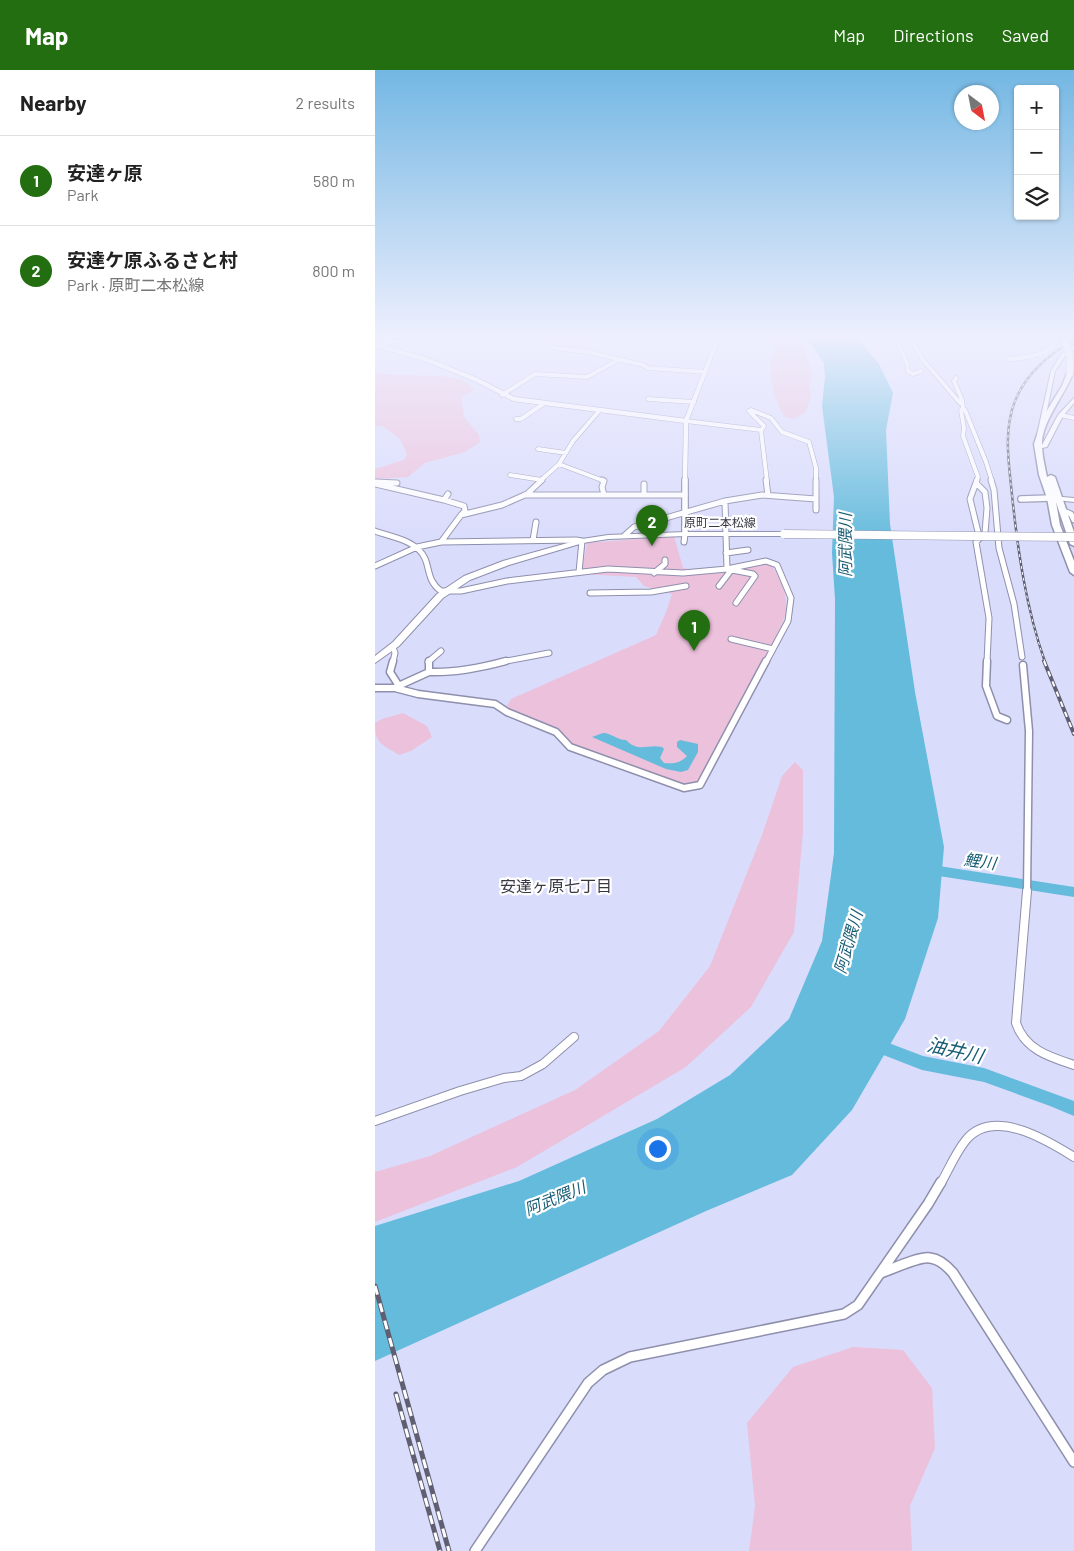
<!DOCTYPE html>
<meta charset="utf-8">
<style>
:root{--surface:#fff;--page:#f6f6f6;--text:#222;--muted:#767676;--line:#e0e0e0;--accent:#236e10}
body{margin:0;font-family:Barlow,"Noto Sans JP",sans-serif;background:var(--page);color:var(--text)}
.controls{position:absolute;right:15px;top:15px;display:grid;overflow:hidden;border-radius:5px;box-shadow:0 1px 4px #0004}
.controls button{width:45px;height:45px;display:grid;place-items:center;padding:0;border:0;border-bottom:1px solid var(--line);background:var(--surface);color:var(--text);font:25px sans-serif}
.compass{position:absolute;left:579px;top:15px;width:45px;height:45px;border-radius:50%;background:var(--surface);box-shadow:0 1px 4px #0004;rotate:148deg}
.you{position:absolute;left:282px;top:1078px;width:18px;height:18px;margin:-12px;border:4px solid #fff;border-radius:50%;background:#1a73e8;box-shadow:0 0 0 8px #1a73e833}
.badge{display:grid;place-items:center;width:32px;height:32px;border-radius:50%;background:var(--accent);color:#fff;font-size:16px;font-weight:700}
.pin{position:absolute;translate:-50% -41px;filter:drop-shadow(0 1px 2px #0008)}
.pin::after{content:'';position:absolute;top:26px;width:18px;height:15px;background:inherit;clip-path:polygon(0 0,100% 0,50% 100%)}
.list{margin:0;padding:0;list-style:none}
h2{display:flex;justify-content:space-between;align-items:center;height:65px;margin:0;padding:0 20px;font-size:21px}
h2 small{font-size:16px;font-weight:400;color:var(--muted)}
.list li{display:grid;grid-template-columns:32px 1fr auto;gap:15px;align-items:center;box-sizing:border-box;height:90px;padding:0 20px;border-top:1px solid var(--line)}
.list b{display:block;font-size:19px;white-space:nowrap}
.list p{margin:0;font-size:16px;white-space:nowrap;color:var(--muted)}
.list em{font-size:16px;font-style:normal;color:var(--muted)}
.icon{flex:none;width:28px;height:28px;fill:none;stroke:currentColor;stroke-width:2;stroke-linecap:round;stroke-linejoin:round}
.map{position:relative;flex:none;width:699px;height:1481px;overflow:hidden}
header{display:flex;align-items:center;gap:30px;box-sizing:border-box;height:70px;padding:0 25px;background:var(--accent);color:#fff}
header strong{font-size:24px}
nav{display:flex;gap:28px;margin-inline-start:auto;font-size:18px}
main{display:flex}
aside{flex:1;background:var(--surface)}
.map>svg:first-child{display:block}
</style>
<header>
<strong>Map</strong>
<nav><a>Map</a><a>Directions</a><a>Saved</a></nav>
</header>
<main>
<aside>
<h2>Nearby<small>2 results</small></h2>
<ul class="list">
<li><span class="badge">1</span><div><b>安達ヶ原</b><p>Park</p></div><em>580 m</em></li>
<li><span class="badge">2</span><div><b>安達ケ原ふるさと村</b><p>Park · 原町二本松線</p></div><em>800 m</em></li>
</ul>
</aside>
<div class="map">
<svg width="699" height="1481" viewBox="0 0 699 1481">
<rect width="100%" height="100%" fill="#dadcfc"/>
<path fill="#ecc1dc" d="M171 268H222L205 271 208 276 206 280 193 281 183 273Z
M403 268H426L437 302 434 315 436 325 431 342 419 349 410 347C400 334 393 307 396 291 397 283 401 275 403 268Z
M0 302C21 308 77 302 91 312 94 313 97 318 99 320L86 328 89 347 104 365 105 372 90 382 50 393 33 407 0 409V399L29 390 32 384 25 369 7 356H0Z
M299 466 308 498 331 502 395 494C401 500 403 507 407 515 416 539 410 547 400 569L324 713 312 716 195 674 185 662 131 638 136 629 281 565 291 542 297 524 269 516 261 507 206 504 212 473Z
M28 643 52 656 57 667 36 681 24 685C7 674 0 675 0 653L7 649Z
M420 692 428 700V762L419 862 376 937 311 997 142 1097 0 1152V1102L55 1086 200 1020 284 961 335 896 387 765 407 706Z
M478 1277 528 1280 557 1318 560 1378 535 1436 537 1481H374L380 1436 372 1353 418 1297Z"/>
<path fill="#64bbdc" d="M432 268H482L504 294 518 323 511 360 515 454 540 622 569 777 563 848 530 949 477 1040 417 1105 331 1141 0 1291V1156L144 1111 282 1049 355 1005 414 949 447 871 459 783 460 529 457 483 459 427 447 336 450 307 449 293Z
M228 663C236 663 242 670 251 670 264 683 271 674 287 677L289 679 285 688 289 693C299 694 305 693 312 686L302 677V672L305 670 323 674V682L313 700 306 702 291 699 217 667Z"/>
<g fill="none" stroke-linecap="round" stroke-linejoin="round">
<path fill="#64bbdc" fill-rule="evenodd" d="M551 794 699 817V827L551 804 546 802 544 799 546 796Z
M498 967 548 986 609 998 699 1031V1046L675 1036 609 1012 547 1000 493 979 490 974 493 969Z"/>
<defs>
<path id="minor-far4" d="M168 268 175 272 179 278 213 282 268 295 273 298 330 302
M521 268 532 293 533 301 538 304 546 301
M534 268 549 291 585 333
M581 308 579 311 587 330 588 338 586 340 589 358 588 366 603 407 601 411
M127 325 160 304 212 307 243 290
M273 329 319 332
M590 340 611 392 617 411
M686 345 699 348
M141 349H146L168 334
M311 351 386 360
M163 379 191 383
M184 394 229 411
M135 405 167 410
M165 411 184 394 198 371 224 341
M392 411 386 361 389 356 374 341 376 340 396 348 407 362 434 372 441 398V411"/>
<path id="minor-far3" d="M227 410 229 411 227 417 229 425
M391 410 393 425
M441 410V440
M602 410 595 429 604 466
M616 410 619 420 624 478 639 534 647 587
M1 412 22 413
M601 413 610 422 612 438 610 463 601 472 614 548 612 592
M0 414 69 430
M269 414V425
M73 424 69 430 89 436 90 441 86 445
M149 425H310
M350 431 387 425 441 429
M689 441 696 444 699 450
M0 461C14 466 33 469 44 480 57 492 49 509 66 521H86L132 511 233 499 308 503 352 499 378 504 380 506 361 533
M250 465 259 457 350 431 352 499 391 491 402 495 416 528 413 551 391 592
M158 470 161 452
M66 472 86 445 127 435 152 424 167 410
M309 472 310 464
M351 483 373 480
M0 496 42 477 66 472 201 470 207 471 204 502
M279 503 290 494V490
M344 516 357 499
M215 523 276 522 311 516
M356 569 398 579
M18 592 20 583 18 577
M53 592 66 581
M126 592 174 583"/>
<path id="minor-far2" d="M18 591 15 602 24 616
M54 591V602C81 603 105 598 131 591
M612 591 611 616 622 646 632 650
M648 595 654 661 652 822
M21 617 54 602
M0 618H20L43 624 120 634 132 642 181 662 195 677 309 718 325 715 391 591"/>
<path id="minor-far1" d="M652 821 641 953C650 980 675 987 699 995
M0 1051 85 1021 129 1008 146 1006 168 994 199 967
M566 1113C574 1099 581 1082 591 1070 618 1037 672 1070 699 1087"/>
<path id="minor" d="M506 1203C517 1199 545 1186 555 1188 565 1189 572 1196 578 1203L699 1392
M100 1481 213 1313 228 1300 255 1287 469 1244 483 1235 553 1134 566 1112"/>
<path id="tertiary-far1" d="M0 275 50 289 102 310 139 329 311 351
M1 275 19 271 64 268
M634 289C652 287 669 287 681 272L680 268
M310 411 311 351 343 268"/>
<path id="tertiary" d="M646 429 676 428
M310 464V410"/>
<path id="secondary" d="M697 276H699V279L691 285 680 301 667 364 662 365 676 301 687 283Z
M699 328V333L688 346 672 377 667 378 666 377 683 345Z"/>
<path id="primary" d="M676 426 699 428V432L674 429 673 428Z
M310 462H409L413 464 409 466H310L233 469 208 473 134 495 95 510 68 528 24 576 0 593V586L18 572 62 524 89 506 128 491 207 469 233 465Z"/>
<path id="trunk" d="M695 301 698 303C690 325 666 352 667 375 667 385 670 397 672 407L676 405 680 407 699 462V476L695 474 681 432 685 455 699 491V505L695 502 677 455 672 428 664 405 659 374 668 347 687 316 692 303Z"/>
</defs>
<use href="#minor-far4" stroke="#8e8fac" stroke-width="5"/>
<use href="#minor-far3" stroke="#8e8fac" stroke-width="7"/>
<use href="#minor-far2" stroke="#8e8fac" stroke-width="9"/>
<use href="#minor-far1" stroke="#8e8fac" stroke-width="10"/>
<use href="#minor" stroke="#8e8fac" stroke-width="12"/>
<use href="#tertiary-far1" stroke="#8e8fac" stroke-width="5.5"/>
<use href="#tertiary" stroke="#8e8fac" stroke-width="8"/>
<use href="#secondary" stroke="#8e8fac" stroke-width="2"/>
<use href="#primary" stroke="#8e8fac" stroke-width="2"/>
<use href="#trunk" stroke="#8e8fac" stroke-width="3"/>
<use href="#minor-far4" stroke="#fff" stroke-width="4"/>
<use href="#minor-far3" stroke="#fff" stroke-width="5"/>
<use href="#minor-far2" stroke="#fff" stroke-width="6"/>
<use href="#minor-far1" stroke="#fff" stroke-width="8"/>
<use href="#minor" stroke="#fff" stroke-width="9"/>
<use href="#tertiary-far1" stroke="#fff" stroke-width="4.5"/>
<use href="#tertiary" stroke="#fff" stroke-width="5.5"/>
<use href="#secondary" fill="#fff" fill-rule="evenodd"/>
<use href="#primary" fill="#fff" fill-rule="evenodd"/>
<use href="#trunk" fill="#fff" fill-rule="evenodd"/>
<defs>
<path id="rail-far2" d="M670 592C651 538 643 482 637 425 634 394 628 361 640 331 651 303 674 285 699 269"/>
<path id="rail-far1" d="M669 591 699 664"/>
<path id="rail" d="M0 1216 74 1481
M21 1324 65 1481"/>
</defs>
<use href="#rail-far2" stroke="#5f5f71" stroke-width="2.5"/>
<use href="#rail-far1" stroke="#5f5f71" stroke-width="4"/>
<use href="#rail" stroke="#5f5f71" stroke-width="5"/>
<use href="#rail-far2" stroke="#fff" stroke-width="1" stroke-dasharray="3" stroke-linecap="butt"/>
<use href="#rail-far1" stroke="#fff" stroke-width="2" stroke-dasharray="5.5" stroke-linecap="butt"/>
<use href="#rail" stroke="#fff" stroke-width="3" stroke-dasharray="9" stroke-linecap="butt"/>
<defs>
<path id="primary-bridge" d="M409 464 699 467"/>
<path id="trunk-bridge" d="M688 268 695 286V303"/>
</defs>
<use href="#primary-bridge" stroke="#8e8fac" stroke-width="9" stroke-linecap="butt"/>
<use href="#trunk-bridge" stroke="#8e8fac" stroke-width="8" stroke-linecap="butt"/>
<use href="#primary-bridge" stroke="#fff" stroke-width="8"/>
<use href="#trunk-bridge" stroke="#fff" stroke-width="7"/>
</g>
<linearGradient id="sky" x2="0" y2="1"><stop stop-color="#73b7e3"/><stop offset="0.56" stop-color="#eeeffe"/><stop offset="1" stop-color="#eeeffe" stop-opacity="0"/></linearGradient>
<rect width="699" height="475" fill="url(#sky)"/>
<g text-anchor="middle" stroke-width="4.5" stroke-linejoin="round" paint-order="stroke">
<g font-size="12" fill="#383845" stroke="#fff">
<text x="345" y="457">原町二本松線</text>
</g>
<g font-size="16" font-style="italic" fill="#185d75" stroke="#fff">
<text transform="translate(470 475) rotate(-90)" y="6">阿武隈川</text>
<text transform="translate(605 791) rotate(8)" y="6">鯉川</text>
<text transform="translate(473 872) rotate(-74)" y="6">阿武隈川</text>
<text transform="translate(180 1128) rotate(-22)" y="6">阿武隈川</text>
</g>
<g font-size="16" fill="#383845" stroke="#fff">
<text x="181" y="822">安達ヶ原七丁目</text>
</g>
<g font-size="19" font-style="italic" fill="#185d75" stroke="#fff">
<text transform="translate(580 980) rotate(13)" y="7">油井川</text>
</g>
</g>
</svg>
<div class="controls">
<button>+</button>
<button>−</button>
<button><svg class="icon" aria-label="layers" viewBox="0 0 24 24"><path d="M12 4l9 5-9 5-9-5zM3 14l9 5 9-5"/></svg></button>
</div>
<svg class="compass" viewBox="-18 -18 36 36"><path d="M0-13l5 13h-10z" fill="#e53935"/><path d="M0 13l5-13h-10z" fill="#767676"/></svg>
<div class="you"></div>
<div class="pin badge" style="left:319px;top:581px">1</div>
<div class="pin badge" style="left:277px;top:476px">2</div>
</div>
</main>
